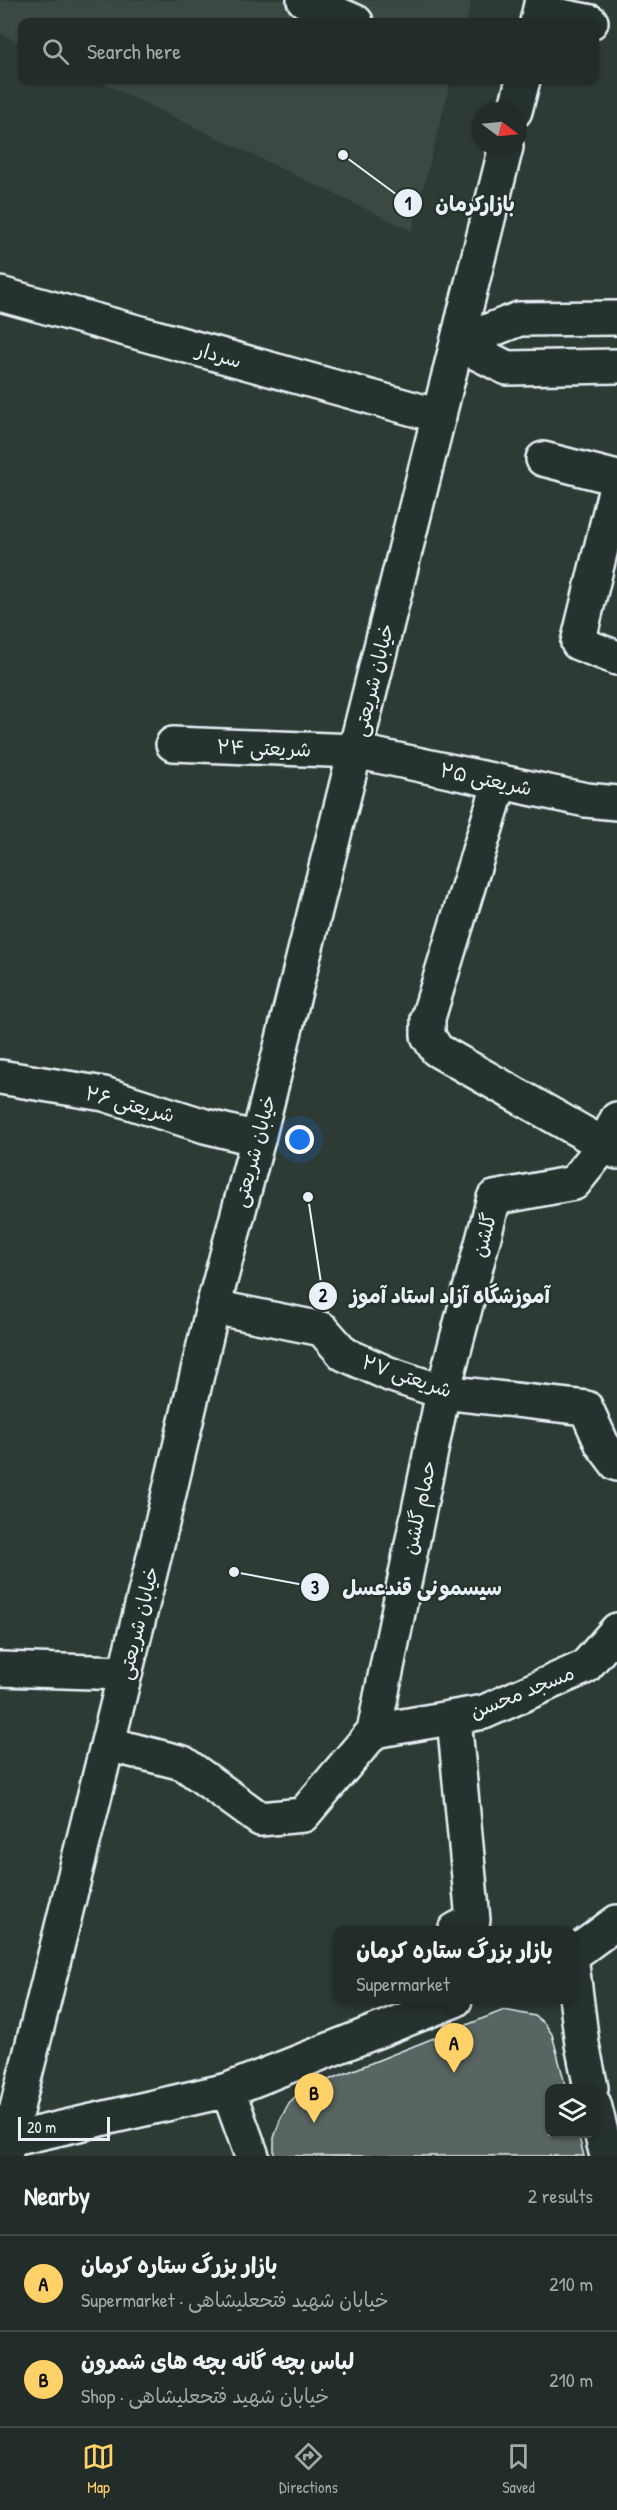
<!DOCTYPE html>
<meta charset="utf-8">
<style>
:root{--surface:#222c28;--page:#2e3834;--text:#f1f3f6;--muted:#a2a7a8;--line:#3f4845;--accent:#ffd166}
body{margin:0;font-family:"Patrick Hand","Playpen Sans Arabic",sans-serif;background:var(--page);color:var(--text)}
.controls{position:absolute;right:18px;bottom:18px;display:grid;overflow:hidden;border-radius:12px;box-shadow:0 2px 4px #0004}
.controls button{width:54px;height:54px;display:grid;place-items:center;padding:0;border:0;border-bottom:2px solid var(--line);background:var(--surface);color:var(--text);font:30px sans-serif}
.compass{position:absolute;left:473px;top:102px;width:54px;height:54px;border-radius:50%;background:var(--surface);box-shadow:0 2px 4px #0004;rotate:106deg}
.scale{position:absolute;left:18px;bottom:15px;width:92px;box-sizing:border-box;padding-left:6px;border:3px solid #e8f1f8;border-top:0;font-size:16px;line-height:21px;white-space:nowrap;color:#e8f1f8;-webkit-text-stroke:4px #26332d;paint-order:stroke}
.you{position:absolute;left:300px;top:1140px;width:21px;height:21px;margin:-15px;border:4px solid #fff;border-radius:50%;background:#1a73e8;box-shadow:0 0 0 9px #1a73e833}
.badge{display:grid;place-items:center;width:39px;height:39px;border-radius:50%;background:var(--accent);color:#111;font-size:20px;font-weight:700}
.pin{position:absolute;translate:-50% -50px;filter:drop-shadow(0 2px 3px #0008)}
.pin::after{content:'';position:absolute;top:32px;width:21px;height:18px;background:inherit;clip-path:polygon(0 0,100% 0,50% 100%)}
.popup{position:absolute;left:333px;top:1926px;width:243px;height:78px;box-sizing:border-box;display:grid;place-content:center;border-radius:12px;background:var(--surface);filter:drop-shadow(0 2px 4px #0005);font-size:20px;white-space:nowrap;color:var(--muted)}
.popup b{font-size:22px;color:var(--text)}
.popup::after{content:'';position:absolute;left:50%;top:100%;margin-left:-12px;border:12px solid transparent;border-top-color:var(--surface)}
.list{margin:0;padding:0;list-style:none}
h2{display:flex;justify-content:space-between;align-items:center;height:78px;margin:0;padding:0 24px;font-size:26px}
h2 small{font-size:20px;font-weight:400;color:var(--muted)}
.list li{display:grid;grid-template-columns:39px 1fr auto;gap:18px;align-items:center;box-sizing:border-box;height:96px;padding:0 24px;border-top:2px solid var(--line)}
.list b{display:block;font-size:22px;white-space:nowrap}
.list p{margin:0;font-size:20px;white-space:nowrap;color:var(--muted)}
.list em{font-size:20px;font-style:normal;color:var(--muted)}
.icon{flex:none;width:33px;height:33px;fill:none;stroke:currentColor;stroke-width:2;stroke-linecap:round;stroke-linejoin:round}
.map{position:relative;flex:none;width:617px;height:2156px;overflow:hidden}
.search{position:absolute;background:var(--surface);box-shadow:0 2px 4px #0004;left:18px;right:18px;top:18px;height:66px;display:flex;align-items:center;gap:15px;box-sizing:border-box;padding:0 21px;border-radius:12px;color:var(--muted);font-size:22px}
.sheet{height:270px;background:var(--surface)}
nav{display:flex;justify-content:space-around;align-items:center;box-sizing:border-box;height:84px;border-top:2px solid var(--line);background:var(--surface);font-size:16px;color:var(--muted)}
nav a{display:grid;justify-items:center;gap:3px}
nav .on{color:var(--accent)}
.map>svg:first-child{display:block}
</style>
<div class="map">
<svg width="617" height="2156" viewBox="0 0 617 2156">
<rect width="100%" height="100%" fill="#2e3b35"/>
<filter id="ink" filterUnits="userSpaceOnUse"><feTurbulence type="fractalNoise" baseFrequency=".0167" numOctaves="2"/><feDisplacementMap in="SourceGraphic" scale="12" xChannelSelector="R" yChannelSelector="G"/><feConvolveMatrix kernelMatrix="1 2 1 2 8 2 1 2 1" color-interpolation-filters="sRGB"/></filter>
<g filter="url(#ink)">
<path fill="#3b4843" d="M0 0H472L466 22H22V44L0 33Z
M96 80H451L412 231Z"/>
<path fill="#596563" stroke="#e8f1f8" stroke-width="1.5" d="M504 2010 535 2016 545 2024 552 2034 566 2088H550V2134H578L584 2156H274V2138L280 2120 289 2103 301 2091Z"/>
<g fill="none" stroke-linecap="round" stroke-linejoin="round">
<defs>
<path id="minor" d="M304 0 356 22
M540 12 591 22
M0 294 439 416
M543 459 617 478
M617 483 578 643 617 658
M173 744 355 751 586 800 617 803
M500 782 428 1018V1036L437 1050 617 1152
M0 1077 104 1094 205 1126 258 1139
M213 1307 322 1329 344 1354 389 1374 443 1392 586 1408 602 1444 617 1464
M0 1669 125 1673
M454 1718 473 1920 455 1930
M374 1731 484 1712 585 1667 617 1630
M108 1744 183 1763 260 1819 303 1815 374 1731 443 1392 494 1198 574 1183 605 1144 617 1119
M571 1956 582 2044 591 2088
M571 1956 617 1922
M228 2090 252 2156
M594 2104 607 2156
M0 2142 228 2090 455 2000"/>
<path id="major" d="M537 22 542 0
M515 111 523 80
M457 343 507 368 617 366
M457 343 519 319 617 318
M5 2156 154 1557 213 1307 258 1139 506 147"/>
</defs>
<use href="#minor" stroke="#e8f1f8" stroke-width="38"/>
<use href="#major" stroke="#e8f1f8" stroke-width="38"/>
<use href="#minor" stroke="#26332d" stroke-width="33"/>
<use href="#major" stroke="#26332d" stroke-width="33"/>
</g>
</g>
<g text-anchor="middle" stroke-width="4.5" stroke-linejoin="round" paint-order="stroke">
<g font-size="20" fill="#e8f1f8" stroke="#26332d">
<text transform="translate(219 355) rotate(16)" y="7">سردار</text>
<text transform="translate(373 680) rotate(-76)" y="7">خیابان شریعتی</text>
<text transform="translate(264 748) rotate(2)" y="7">شریعتی ۲۴</text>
<text transform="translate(486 779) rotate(12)" y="7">شریعتی ۲۵</text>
<text transform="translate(130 1104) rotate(15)" y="7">شریعتی ۲۶</text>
<text transform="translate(254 1151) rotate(-75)" y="7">خیابان شریعتی</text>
<text transform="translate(484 1235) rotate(-75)" y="7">گلشن</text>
<text transform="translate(407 1376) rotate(19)" y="7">شریعتی ۲۷</text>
<text transform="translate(419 1508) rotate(-78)" y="7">حمام گلشن</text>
<text transform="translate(138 1623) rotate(-76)" y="7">خیابان شریعتی</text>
<text transform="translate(522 1692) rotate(-22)" y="7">مسجد محسن</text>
</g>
</g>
<path fill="none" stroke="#e8f1f8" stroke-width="2" d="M343 155L408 203M308 1197L323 1296M234 1572L315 1587"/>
<g fill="#e8f1f8" stroke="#26332d" stroke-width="2">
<circle cx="343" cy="155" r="6"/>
<circle cx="308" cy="1197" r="6"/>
<circle cx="234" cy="1572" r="6"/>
<circle cx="408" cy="203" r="15"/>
<circle cx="323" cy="1296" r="15"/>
<circle cx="315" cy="1587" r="15"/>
</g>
<g font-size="18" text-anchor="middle" font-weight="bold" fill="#111">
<text x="408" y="210">1</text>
<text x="323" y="1302">2</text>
<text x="315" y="1594">3</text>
</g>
<g font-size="21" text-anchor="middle" font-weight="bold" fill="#e8f1f8" stroke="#26332d" stroke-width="4.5" stroke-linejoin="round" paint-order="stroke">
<text x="475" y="211">بازارکرمان</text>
<text x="450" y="1303">آموزشگاه آزاد استاد آموز</text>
<text x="422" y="1595">سیسمونی قندعسل</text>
</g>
</svg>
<div class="controls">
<button><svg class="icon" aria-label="layers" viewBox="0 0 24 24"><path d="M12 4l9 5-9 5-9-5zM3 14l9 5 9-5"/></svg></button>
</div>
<svg class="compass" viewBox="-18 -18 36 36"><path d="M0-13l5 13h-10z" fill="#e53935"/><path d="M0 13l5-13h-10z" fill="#a2a7a8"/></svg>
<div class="scale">20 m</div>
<div class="you"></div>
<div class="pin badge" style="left:454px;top:2073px">A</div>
<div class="popup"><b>بازار بزرگ ستاره کرمان</b>Supermarket</div>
<div class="pin badge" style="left:314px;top:2123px">B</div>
<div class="search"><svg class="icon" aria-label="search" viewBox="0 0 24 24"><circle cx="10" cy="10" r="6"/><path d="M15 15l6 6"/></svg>Search here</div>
</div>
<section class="sheet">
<h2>Nearby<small>2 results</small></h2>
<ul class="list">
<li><span class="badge">A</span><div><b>بازار بزرگ ستاره کرمان</b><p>Supermarket · خیابان شهید فتحعلیشاهی</p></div><em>210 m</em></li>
<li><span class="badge">B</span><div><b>لباس بچه گانه بچه های شمرون</b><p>Shop · خیابان شهید فتحعلیشاهی</p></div><em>210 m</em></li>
</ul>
</section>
<nav>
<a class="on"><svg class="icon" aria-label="map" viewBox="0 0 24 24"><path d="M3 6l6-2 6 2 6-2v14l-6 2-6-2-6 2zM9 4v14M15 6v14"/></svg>Map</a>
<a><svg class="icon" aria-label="directions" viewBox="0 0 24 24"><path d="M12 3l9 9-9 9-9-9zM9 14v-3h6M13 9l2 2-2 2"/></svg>Directions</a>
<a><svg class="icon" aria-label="saved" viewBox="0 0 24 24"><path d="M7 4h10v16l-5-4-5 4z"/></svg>Saved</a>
</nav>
